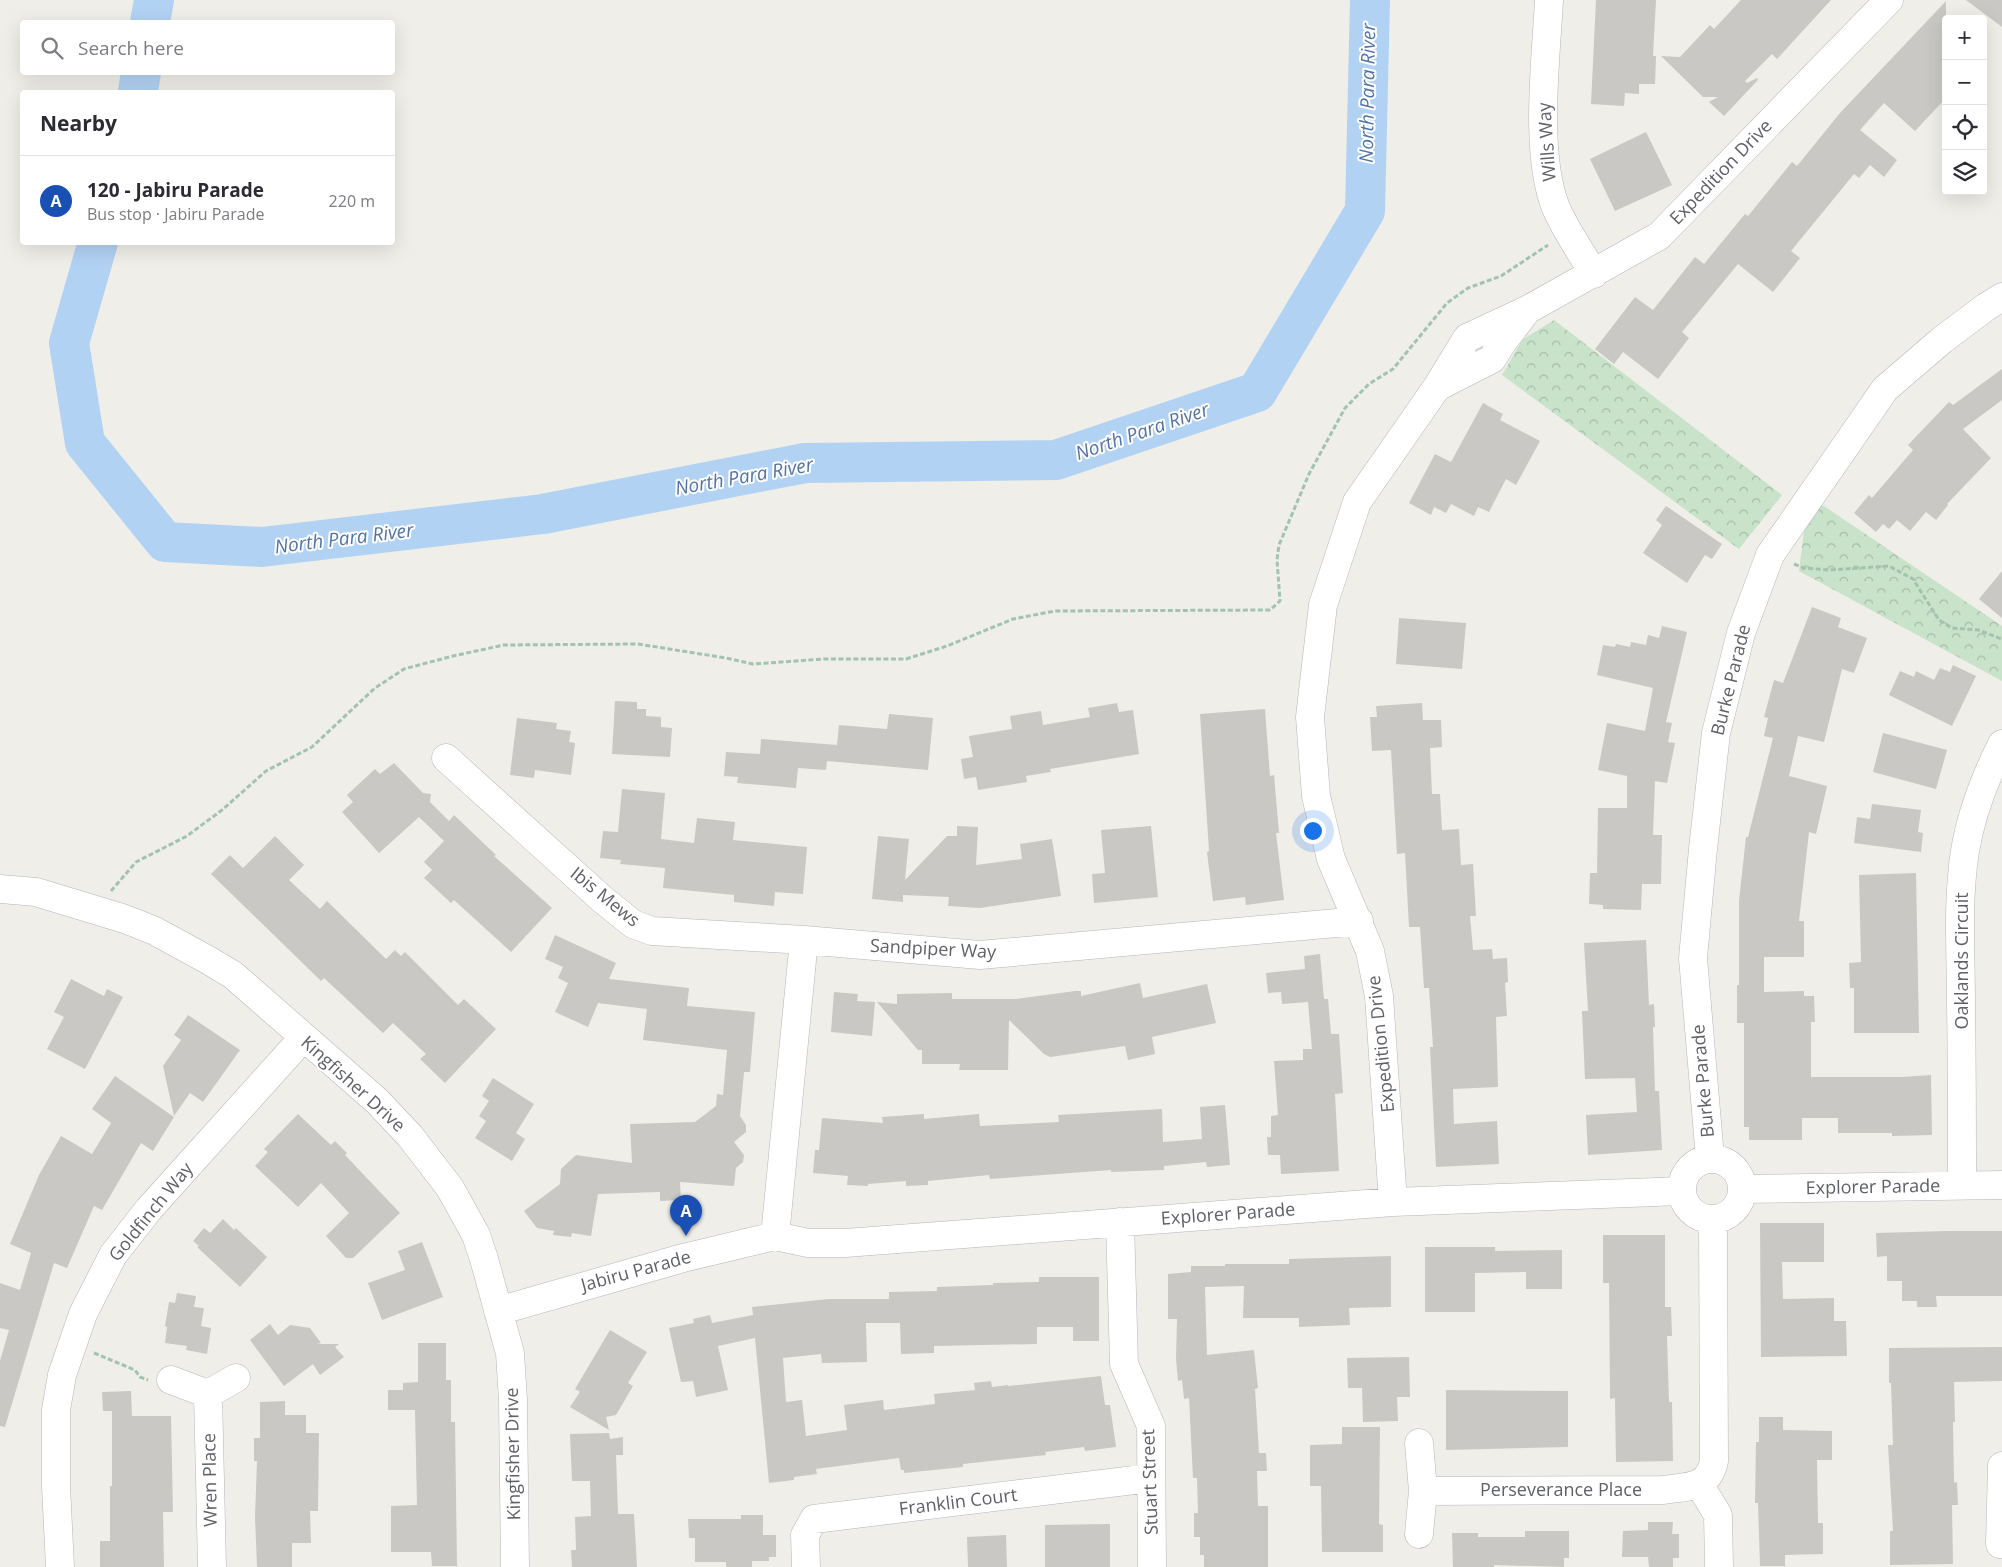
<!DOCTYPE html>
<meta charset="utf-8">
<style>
:root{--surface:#fff;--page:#f7f7f7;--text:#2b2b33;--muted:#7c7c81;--line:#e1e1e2;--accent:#d35f4a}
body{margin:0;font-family:"Open Sans",sans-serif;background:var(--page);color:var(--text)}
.controls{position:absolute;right:15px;top:15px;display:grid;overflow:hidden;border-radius:5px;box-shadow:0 5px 20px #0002}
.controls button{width:45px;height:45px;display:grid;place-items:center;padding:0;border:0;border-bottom:1px solid var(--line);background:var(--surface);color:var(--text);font:25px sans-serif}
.you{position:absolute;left:1312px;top:830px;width:18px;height:18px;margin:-12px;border:4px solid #fff;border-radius:50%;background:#1a73e8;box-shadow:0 0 0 8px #1a73e833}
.badge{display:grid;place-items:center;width:32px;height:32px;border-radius:50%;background:var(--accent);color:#fff;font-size:16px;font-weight:700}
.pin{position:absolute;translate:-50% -41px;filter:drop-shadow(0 1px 2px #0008)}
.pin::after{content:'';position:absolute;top:26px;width:18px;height:15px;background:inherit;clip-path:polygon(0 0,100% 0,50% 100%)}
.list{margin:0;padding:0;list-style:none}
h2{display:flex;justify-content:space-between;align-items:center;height:65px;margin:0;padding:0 20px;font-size:21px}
h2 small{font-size:16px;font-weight:400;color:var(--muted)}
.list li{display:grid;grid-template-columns:32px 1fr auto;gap:15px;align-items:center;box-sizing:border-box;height:90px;padding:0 20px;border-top:1px solid var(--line)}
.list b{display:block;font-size:19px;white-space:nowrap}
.list p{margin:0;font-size:16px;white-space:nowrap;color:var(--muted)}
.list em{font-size:16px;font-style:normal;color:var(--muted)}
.icon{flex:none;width:28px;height:28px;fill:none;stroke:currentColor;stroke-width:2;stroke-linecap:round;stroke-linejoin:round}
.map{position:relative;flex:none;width:2002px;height:1567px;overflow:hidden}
.search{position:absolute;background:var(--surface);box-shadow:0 5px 20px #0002;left:20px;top:20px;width:375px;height:55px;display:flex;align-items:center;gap:12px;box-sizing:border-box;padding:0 18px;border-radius:5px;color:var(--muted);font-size:19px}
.panel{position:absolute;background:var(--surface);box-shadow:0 5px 20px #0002;left:20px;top:90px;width:375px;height:155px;border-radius:5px}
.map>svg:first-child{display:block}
</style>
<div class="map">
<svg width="2002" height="1567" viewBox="0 0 2002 1567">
<defs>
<pattern id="forest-crowns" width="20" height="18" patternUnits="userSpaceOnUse" patternTransform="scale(1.25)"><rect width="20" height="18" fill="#c8e3ca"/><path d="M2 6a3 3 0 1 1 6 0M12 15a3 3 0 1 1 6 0" fill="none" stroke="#a6bba8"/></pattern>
</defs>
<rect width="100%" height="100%" fill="#efeee8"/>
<path fill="url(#forest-crowns)" d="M1554 320 1782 495 1739 549 1502 375 1522 340Z
M1821 504 2002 626V681L1799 571 1804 531Z"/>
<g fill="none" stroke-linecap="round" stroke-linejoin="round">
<path stroke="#b2d2f4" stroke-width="40" d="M150 22 154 0
M138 92 141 72
M98 242 69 343 85 443 165 542 262 547 543 514 805 463 1056 460 1257 392 1365 211 1370 0"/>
</g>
<path fill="#cac8c4" d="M1596 0H1656L1653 56H1656L1655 84H1639V94L1625 93 1624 106 1591 104Z
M1741 0H1831L1777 59 1772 54 1745 81 1747 83 1757 78 1758 80 1724 116 1709 102 1718 97H1703L1661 56 1680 57 1710 25 1714 29Z
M1966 0H2002V27Z
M1946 1V98L1915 131 1884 103 1860 130 1897 160 1884 177 1870 165 1859 178 1854 174 1791 251 1800 258 1773 292 1738 264 1682 332 1689 338 1658 379 1623 352 1614 364 1595 349 1635 297 1653 310 1695 257 1704 264 1745 214 1748 216 1792 162 1797 166 1840 113Z
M1646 132 1672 185 1615 211 1590 159Z
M2002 369V400L1963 429 1991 458 1947 504 1948 505 1936 520 1926 512 1910 531 1897 520 1889 529 1883 524 1876 532 1854 513 1869 495 1872 498 1913 450 1908 445 1949 402 1953 405Z
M1483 403 1503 414 1500 420 1540 441 1516 485 1506 479 1489 512 1478 507 1474 516 1451 504 1446 513 1434 507 1431 515 1409 503 1435 454 1451 462Z
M1666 506 1722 544 1712 559 1705 555 1687 583 1643 553 1662 525 1656 520Z
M2002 571V618L1979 599Z
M1812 607 1841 618 1838 627 1867 638 1854 673 1842 669 1824 742 1798 736 1789 776 1827 786 1816 834 1809 832 1799 921H1804V957H1764V992L1804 991V996H1814L1815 1022H1811V1077H1902L1931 1075 1932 1135 1892 1136V1133H1838V1118H1802V1140H1749V1127H1744V1023H1737V985H1739V901L1746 837H1748L1773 738 1764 736 1768 718 1764 717 1774 680 1783 683Z
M1399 618 1466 623 1462 669 1396 664Z
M1662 626 1687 632 1666 722 1672 723 1668 742 1675 743 1667 783 1655 781 1653 835H1662L1661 884H1642L1641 910 1603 909V905L1589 904 1590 873H1597L1598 808H1627V776L1598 770 1607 723 1645 731 1653 688 1597 675 1603 645 1615 647 1616 644 1630 647 1631 642 1646 645 1648 635 1659 638Z
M1953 665 1976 676 1952 726 1889 695 1900 671 1914 677 1916 671 1934 680 1940 668 1950 672Z
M615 701 637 702V709H646V716L661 717V727L672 728 670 757 612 754Z
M1117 703 1119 712 1133 710 1139 754 1050 769 1051 772 1026 776 1027 782 978 790 976 777 964 779 961 759 973 757 969 736 1012 729 1010 716 1041 711 1043 725 1090 717 1088 708Z
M1422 703 1423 720H1441L1442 747 1430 748 1432 794H1440L1442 830 1459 829 1461 865 1473 864 1476 916H1470L1473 950 1492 949 1493 959 1507 958 1508 982 1505 983 1507 1016 1496 1017 1498 1087 1453 1089 1454 1124 1497 1121 1499 1164 1436 1167 1430 1047H1433L1429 988H1424L1420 927H1409L1405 853 1397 854 1391 750 1372 751 1370 717H1377L1376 706Z
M1265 709 1270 776 1274 775 1279 833H1276L1284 900 1246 905 1245 897 1213 901 1207 852 1209 851 1200 714Z
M889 714 933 718 928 770 827 761 826 770 798 768 796 788 737 783 738 777 724 776 726 752 760 754 761 739 837 745 839 725 887 729Z
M517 718 557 723 556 729 571 731 569 742 575 743 571 775 535 770 534 778 510 775Z
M1883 733 1947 750 1936 789 1873 772Z
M394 763 423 793 431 794 430 802 449 821 454 815 496 855 494 856 552 908 511 952 454 900 451 903 424 878 432 870 424 862 444 841 419 817 379 853 342 812 353 802 347 795 375 769 380 774Z
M622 789 665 793 661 839 694 843 697 818 735 822 733 840 807 847 803 894 775 892 774 906 734 902V895L663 888 665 868 620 864 621 860 600 858 603 831 618 832Z
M1872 804 1921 810 1918 832 1923 833 1921 852 1854 843 1857 817 1870 819Z
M957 826 978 827 976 865 1022 859 1020 844 1052 839 1061 896 980 908 948 906 949 897 903 895V902L872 899 878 836 909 839 905 880 947 836H957Z
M1151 826 1158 897 1094 903 1092 874 1105 873 1101 830Z
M275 836 304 865 289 880 320 909 327 901 386 959 395 950 401 956 405 952 458 1005 464 999 496 1029 445 1083 420 1059 426 1054 393 1023 383 1033 324 978 321 981 211 874 230 855 243 868Z
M1916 873 1919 1033H1854V988H1850L1849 963 1861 962 1859 875Z
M555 935 616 963 609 979 689 988 687 1006 755 1012 750 1072H744L740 1116 746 1125V1132L734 1142 744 1155 743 1162 736 1168 734 1186 680 1182 681 1200 660 1201V1192L598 1194 591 1236 572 1233 571 1237 553 1235 554 1231 537 1228 524 1211 560 1184 561 1169 576 1155 632 1163 630 1124 695 1122 716 1106 717 1094 723 1095 727 1050 643 1040 647 1009 598 1003 588 1027 555 1012 568 983 558 978 563 967 545 959Z
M1646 940 1649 1005 1654 1004 1655 1027H1653L1655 1091H1659L1662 1150 1588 1155 1586 1115 1637 1112 1635 1078 1585 1079 1582 1011H1588L1584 943Z
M1320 954 1324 999H1328L1331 1034H1339L1343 1093 1335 1094 1339 1171 1281 1174 1280 1155H1268L1267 1137H1271V1116L1278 1115 1274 1061 1303 1060V1049H1312L1308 1002 1282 1004 1281 992 1268 993 1266 973 1305 969 1304 956Z
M71 979 104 996 107 989 123 997 85 1069 47 1049 64 1017 54 1012Z
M1140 983 1143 998 1207 984 1216 1023 1152 1037 1155 1054 1128 1060 1125 1046 1050 1057 1044 1054 1009 1020 1008 1070H959L960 1064H922V1050H918L877 1002 897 1004V994L952 993V999H1016L1075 991H1081V996Z
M834 992 858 994 857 1001 875 1002 872 1036 831 1032Z
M188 1015 240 1050 203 1102 190 1093 174 1116 163 1066 181 1040 174 1035Z
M115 1076 174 1117 153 1151 141 1143 102 1210 94 1206 67 1268 54 1263 5 1427 0 1426V1361L9 1330 0 1328V1283L20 1290 31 1253 10 1244 39 1175 61 1136 92 1154 111 1123 92 1109Z
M493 1078 534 1104 516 1133 525 1139 512 1161 475 1138 486 1121 479 1116 489 1101 482 1096Z
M1225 1105 1230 1165 1207 1167 1206 1162 1164 1166V1170L1111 1172V1170L990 1179 989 1175 928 1181V1185L906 1186V1181L868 1184V1186L847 1185 848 1176 813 1173 815 1150H819L822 1118 883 1123 882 1117 924 1114V1119L979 1114 980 1126 1059 1122 1058 1115 1162 1109 1163 1142 1202 1139 1200 1107Z
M298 1114 331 1145 335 1141 347 1153 345 1155 400 1213 353 1258H346L326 1236 349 1213 321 1183 298 1207 255 1166 268 1152 264 1149Z
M223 1219 234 1230 236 1228 267 1257 240 1287 197 1247 199 1246 193 1241 204 1228 210 1233Z
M1760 1223H1824V1262H1782L1783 1299 1834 1298V1321H1846L1847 1356 1761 1357Z
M1948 1231H2002V1296H1936L1937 1307H1917V1301H1902V1281H1887V1256L1877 1257 1876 1233Z
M1603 1235H1665V1307H1671L1672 1336H1667L1669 1402H1672L1673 1461 1616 1462 1615 1398 1610 1399 1609 1283H1603Z
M422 1242 443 1297 382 1320 368 1283 405 1270 398 1251Z
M1425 1247H1495V1251L1562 1250V1289H1526V1272L1475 1273V1312H1425Z
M1391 1256V1307L1349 1308 1350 1325 1299 1327V1318H1243L1244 1286 1205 1287 1207 1355 1254 1350 1258 1388 1255 1389 1259 1453H1266L1267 1471H1257L1258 1506H1268V1567H1204V1555H1200V1537H1194V1513H1198L1197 1478H1193L1189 1398 1184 1399 1182 1380 1178 1381 1176 1358 1177 1319H1168V1274L1191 1272V1266H1225V1264H1289V1259Z
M1039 1277H1099V1341H1073V1327H1037V1344L934 1346V1353L901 1354 900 1323H866L867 1362 822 1363 821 1354 783 1358 786 1402 802 1400 806 1436 847 1430 844 1405 883 1400 884 1410 935 1404 934 1394 975 1390 974 1383 991 1381 992 1387 1008 1385V1386L1101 1376 1105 1405H1110L1116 1447 1085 1451 1084 1447 1045 1452 1046 1455 963 1464V1467L904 1473V1470H901L899 1458 816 1469 817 1474 794 1477V1480L769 1483 755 1338 718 1346 728 1390 696 1397 693 1381 681 1382 669 1328 694 1323 693 1319 710 1315 712 1323 753 1315 752 1307 829 1299H889V1292L937 1291V1287L993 1285V1283L1039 1282Z
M177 1293 196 1296 194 1307 204 1308 201 1326 211 1328 207 1354 186 1350 187 1346 165 1343 167 1327 165 1326 169 1302 175 1303Z
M270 1324 278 1335 290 1325 310 1328 321 1343 317 1344H339L335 1347 344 1357 320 1375 313 1364 284 1386 250 1340Z
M610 1330 647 1352 628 1383 633 1386 616 1415 606 1417 609 1430 570 1407 580 1392 575 1389Z
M418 1343H446V1380H451V1422H455L457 1566H432L431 1552H391V1506L417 1505 415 1410H388V1390H403V1383L418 1382Z
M2002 1347V1381L1954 1382 1955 1422H1953L1954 1483 1957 1482 1958 1505H1952L1953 1564 1890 1565V1531H1893L1888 1445H1893L1891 1383H1889V1348Z
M1409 1357 1410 1397H1397L1398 1421 1363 1422 1362 1388H1348L1347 1358Z
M1446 1390 1568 1391V1447L1446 1450Z
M131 1391 132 1416H171L173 1512H163L164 1567H100V1541H110V1486H112V1411H103L102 1392Z
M285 1401V1415H306V1433H319L318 1511H310L311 1543H292V1567H257L255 1517 257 1461H254V1438H260V1402Z
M1759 1417H1783V1430L1832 1431V1460H1817L1818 1523H1823V1554L1785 1555V1566H1760L1758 1503H1755L1756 1442H1759Z
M1342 1427H1380L1379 1524 1383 1525V1552H1322L1321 1486H1310V1445L1342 1444Z
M609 1433 610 1439 623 1437V1455H616L618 1514H634L637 1567H572L571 1550H576L575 1517 591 1516 590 1481H572L570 1434Z
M741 1515H763V1535H776V1557H769V1561H752V1567H726V1562H695V1538H689L688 1519H741Z
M1648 1522H1673L1672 1534H1679V1558H1673V1567H1649L1648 1557H1622L1623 1531 1648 1530Z
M1110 1524V1567H1045V1525Z
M1525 1531H1569V1558H1564V1567L1494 1565V1567H1453L1452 1533H1478V1537H1525Z
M1006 1535 1007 1567H968L967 1537Z"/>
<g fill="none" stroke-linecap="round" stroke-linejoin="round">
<defs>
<path id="minor" d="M1549 0C1546 59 1534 153 1556 208 1566 231 1581 252 1594 274
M1437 387 1492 359 1502 343 1525 313
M446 758 602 899 633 924 652 931 804 940
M0 889 36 892 125 919 155 931 208 960 233 975 377 1101 410 1136 450 1188 476 1235 484 1259 510 1353 513 1400 515 1567
M1710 1158 1693 958 1703 849 1716 733 1741 633 1770 555 1885 389 1942 340 1986 307 2002 297
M1682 1189a30 30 0 1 1 60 0a30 30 0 1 1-60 0Z
M1962 1185C1962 1125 1962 1064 1961 1003 1961 953 1957 901 1965 851 1971 814 1985 778 2002 744
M1743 1189 2002 1185
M1393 1202 1379 996 1370 951 1331 859 1316 796 1310 717 1323 605 1357 502 1437 387 1467 338 1527 310 1659 236 1889 0
M1120 1222 1124 1364 1151 1426 1152 1567
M775 1236 804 940 980 955 1359 921
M498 1311 683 1258 775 1236 808 1243H845L1393 1202 1682 1191
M171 1380 208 1394 212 1567
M208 1394 236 1378
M1419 1443 1423 1491 1419 1534
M1699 1484 1718 1515 1719 1567
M1423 1491 1663 1490C1687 1486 1708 1490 1714 1461L1713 1219
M2000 1544 2002 1466
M60 1567 56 1486V1410L62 1375 83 1314 113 1255 149 1209 303 1038
M806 1567 805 1535 814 1519 1151 1478"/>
</defs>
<use href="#minor" stroke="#b4b6ba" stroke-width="29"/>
<path stroke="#a2c3ae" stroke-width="3" stroke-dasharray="5 2.5" stroke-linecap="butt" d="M1794 564 1804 568 1829 570 1889 566 1913 579 1939 620 1952 628 1978 630 2002 639
M111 891 136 862 187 836 222 810 266 771 312 747 375 688 404 669 453 656 504 645 638 644 726 658 753 664 824 659H906L947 646 1013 619 1055 611 1270 610 1280 601 1277 560 1279 545 1309 474 1345 408 1369 384 1393 369 1447 303 1468 288 1501 276 1548 245
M94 1353 135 1370 140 1377 148 1380"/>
<use href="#minor" stroke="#fff" stroke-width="28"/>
</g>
<g text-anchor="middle" stroke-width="4" stroke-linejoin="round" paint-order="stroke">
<g font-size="18" fill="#5f6166" stroke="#fff">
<text transform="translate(1547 142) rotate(-94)" y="6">Wills Way</text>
<text transform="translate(1721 172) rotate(-46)" y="6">Expedition Drive</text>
<text transform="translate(1731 680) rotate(-76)" y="6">Burke Parade</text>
<text transform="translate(605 897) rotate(39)" y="6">Ibis Mews</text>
<text transform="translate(933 949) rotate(3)" y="6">Sandpiper Way</text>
<text transform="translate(1962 961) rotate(-90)" y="6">Oaklands Circuit</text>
<text transform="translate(1381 1044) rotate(-96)" y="6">Expedition Drive</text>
<text transform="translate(1703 1081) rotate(-95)" y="6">Burke Parade</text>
<text transform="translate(353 1084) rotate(42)" y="6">Kingfisher Drive</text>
<text transform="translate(1873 1187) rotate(-1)" y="6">Explorer Parade</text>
<text transform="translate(151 1212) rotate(-51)" y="6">Goldfinch Way</text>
<text transform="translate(1228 1214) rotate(-4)" y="6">Explorer Parade</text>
<text transform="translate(636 1271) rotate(-15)" y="6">Jabiru Parade</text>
<text transform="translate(513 1454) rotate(-91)" y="6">Kingfisher Drive</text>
<text transform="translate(210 1480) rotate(-91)" y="6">Wren Place</text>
<text transform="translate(1150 1482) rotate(-92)" y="6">Stuart Street</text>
<text x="1561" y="1496">Perseverance Place</text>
<text transform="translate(958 1502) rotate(-7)" y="6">Franklin Court</text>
</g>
<g font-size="19" font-style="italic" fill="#5173a5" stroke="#fff">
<text transform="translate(1367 93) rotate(-89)" y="7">North Para River</text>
<text transform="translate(1142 431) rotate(-19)" y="7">North Para River</text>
<text transform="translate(744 476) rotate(-10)" y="7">North Para River</text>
<text transform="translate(344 538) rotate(-7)" y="7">North Para River</text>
</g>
</g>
</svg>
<div class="controls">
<button>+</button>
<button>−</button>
<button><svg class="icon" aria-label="locate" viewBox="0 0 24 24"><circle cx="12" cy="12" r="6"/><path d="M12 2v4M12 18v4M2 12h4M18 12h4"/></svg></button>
<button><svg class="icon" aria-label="layers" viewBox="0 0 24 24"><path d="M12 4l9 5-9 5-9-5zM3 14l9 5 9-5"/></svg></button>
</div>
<div class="you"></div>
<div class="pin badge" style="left:686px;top:1236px;background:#1a4fb4">A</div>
<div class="search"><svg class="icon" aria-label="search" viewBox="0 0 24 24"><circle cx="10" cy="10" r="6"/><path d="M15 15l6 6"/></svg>Search here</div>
<section class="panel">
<h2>Nearby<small></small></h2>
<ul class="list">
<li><span class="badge" style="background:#1a4fb4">A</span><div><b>120 - Jabiru Parade</b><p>Bus stop · Jabiru Parade</p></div><em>220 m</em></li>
</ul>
</section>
</div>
